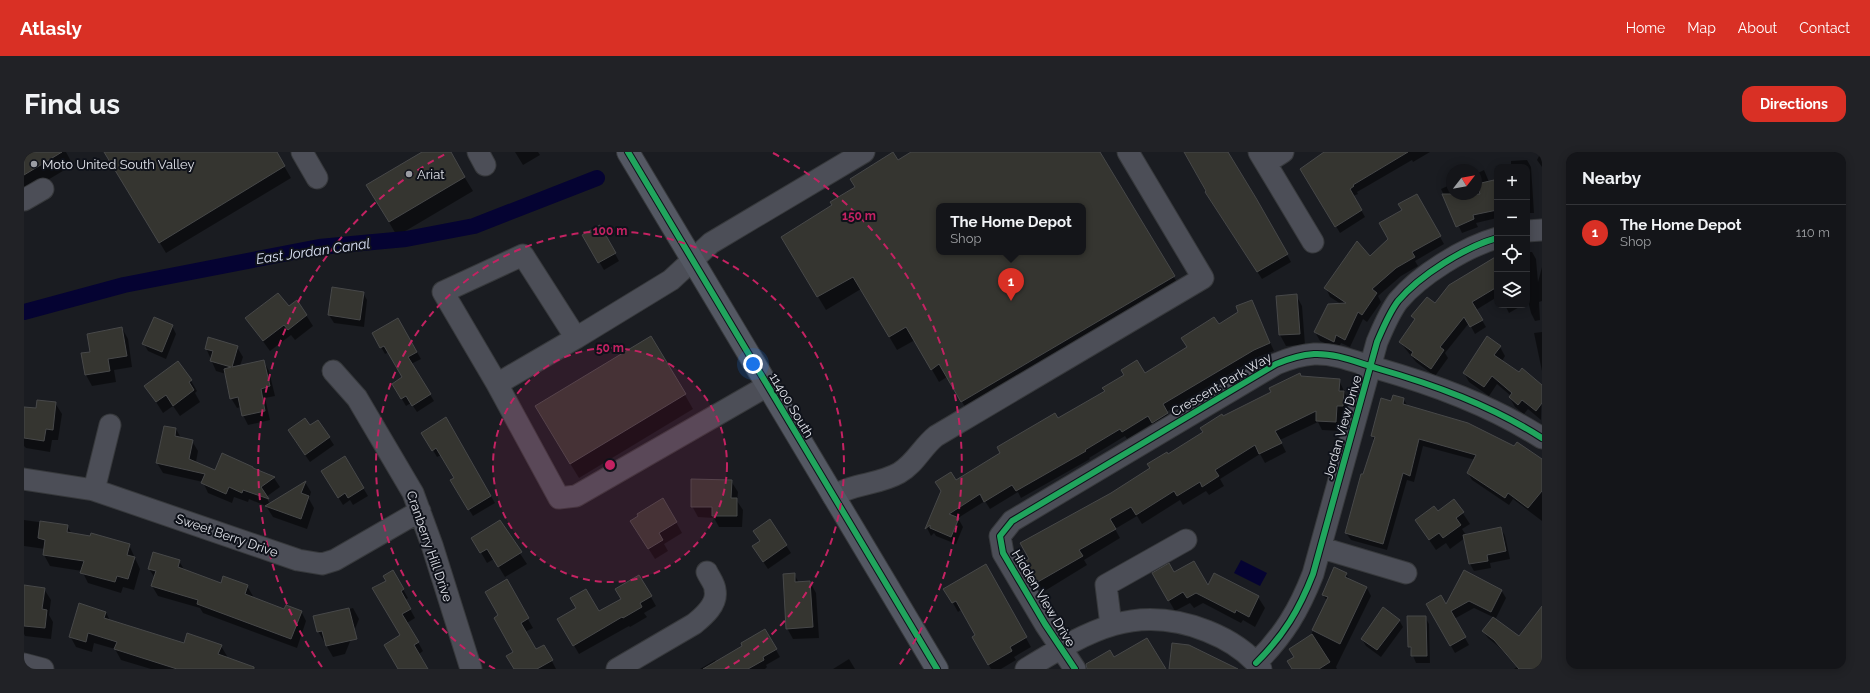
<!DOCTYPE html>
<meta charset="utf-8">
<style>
:root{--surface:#141519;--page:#212226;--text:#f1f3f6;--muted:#9d9fa2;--line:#333438;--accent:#d93025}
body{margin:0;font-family:Raleway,sans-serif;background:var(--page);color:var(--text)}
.controls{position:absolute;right:12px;top:12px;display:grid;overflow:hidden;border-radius:8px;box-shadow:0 2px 10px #0003}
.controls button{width:36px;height:36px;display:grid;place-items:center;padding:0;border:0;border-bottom:1px solid var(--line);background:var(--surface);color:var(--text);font:20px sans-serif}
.compass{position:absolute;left:1422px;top:12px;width:36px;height:36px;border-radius:50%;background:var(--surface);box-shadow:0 2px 10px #0003;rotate:59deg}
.you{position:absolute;left:729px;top:212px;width:14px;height:14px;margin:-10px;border:3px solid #fff;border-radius:50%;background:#1a73e8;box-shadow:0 0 0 6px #1a73e833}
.badge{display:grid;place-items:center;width:26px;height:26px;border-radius:50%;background:var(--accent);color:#fff;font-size:13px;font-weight:700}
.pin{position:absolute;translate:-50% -33px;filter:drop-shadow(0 1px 2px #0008)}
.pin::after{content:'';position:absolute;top:21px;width:14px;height:12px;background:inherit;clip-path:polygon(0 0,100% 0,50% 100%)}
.popup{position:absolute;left:912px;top:51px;width:150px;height:52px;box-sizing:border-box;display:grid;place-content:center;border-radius:8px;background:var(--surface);filter:drop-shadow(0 1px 3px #0005);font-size:13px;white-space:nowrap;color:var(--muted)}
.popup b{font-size:15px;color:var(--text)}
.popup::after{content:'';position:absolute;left:50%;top:100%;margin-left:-8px;border:8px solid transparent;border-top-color:var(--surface)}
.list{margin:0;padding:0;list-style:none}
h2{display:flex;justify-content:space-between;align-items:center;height:52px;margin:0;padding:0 16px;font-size:17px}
h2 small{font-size:13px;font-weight:400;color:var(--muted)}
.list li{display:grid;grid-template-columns:26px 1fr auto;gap:12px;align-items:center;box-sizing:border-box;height:56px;padding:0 16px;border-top:1px solid var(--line)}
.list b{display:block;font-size:15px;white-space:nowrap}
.list p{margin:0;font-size:13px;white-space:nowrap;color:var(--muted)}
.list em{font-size:13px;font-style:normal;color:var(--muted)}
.icon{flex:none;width:22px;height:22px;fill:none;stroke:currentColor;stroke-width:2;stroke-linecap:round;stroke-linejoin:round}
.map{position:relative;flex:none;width:1518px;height:517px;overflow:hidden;border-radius:12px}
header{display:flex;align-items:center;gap:24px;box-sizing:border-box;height:56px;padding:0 20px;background:var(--accent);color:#fff}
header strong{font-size:19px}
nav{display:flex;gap:22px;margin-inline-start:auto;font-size:14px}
.intro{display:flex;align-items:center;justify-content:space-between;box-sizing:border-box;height:96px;padding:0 24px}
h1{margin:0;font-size:28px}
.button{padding:10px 18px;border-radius:12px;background:var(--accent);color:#fff;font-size:14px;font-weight:700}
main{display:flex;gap:24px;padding:0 24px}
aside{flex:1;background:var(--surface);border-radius:12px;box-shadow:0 2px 10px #0003}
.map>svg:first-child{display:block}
</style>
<header>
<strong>Atlasly</strong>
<nav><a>Home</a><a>Map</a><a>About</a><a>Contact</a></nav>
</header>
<div class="intro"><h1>Find us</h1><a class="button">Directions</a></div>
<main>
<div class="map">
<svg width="1518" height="517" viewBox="0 0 1518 517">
<rect width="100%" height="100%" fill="#1a1c21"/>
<path fill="#050332" d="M1217 408 1243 421 1236 434 1210 421Z"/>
<path fill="#0007" fill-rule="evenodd" d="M0 0H42L49 13 0 42Z
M81 0H252L267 26 142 101Z
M400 0H425L449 39 373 84 352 48Z
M491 0H514L516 3 499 13Z
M888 0H1075L1157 137 946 263 923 225 915 230 891 188 873 198 837 137 802 158 766 98 809 54ZM915 54H1059V100H915Z
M1161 0H1203L1232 46 1267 110 1238 127 1186 48Z
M1302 0H1406L1389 10 1388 8 1333 40 1334 42 1329 44 1341 65 1316 81 1278 17Z
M1517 0H1518V15L1513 8Z
M1503 8 1507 15 1510 61H1503V15H1487V9Z
M1460 18 1465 30 1473 29V66L1452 71 1454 75 1438 81 1417 37 1428 32V42H1452V22Z
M1392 43 1420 92 1391 109 1394 114 1377 124 1354 144 1357 150 1343 170 1339 167 1326 195 1317 191 1314 197 1296 189 1291 180 1317 152 1306 145 1302 136 1346 105 1366 87 1379 59Z
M576 75 595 109 580 118 560 84Z
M1503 100H1508L1512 107 1514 130 1518 115V149L1515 150 1516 168 1511 169 1507 161 1503 145Z
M1473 113V145L1452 158 1462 175 1451 182 1445 171 1421 201 1424 206 1411 224 1392 210 1376 190 1391 168 1389 164 1411 152Z
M339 141 343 148 340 175 310 171 305 163Z
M1272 143 1278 154 1281 193 1262 194 1256 183 1253 145Z
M1227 149 1250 199 1234 205 1142 260 1148 269 1133 278 1129 271 1103 287 1101 284 1065 306 1066 307 997 346 994 340 966 357 961 349 934 366 939 375 932 392 912 384 910 381 907 384 903 376 918 340 932 329 1034 268 1120 222 1164 196 1216 161Z
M1481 153H1497V154L1485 161Z
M265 156 282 163 289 174 271 188 267 183 246 199 222 166Z
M374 167 397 207 387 212 410 249 393 260 387 251 382 254 369 232 379 226 365 200 361 202 349 181Z
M148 174 152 182 142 207 124 199 120 192Z
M98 176 104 187 108 215 90 218 92 230 68 234 62 223 67 201 80 178Z
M1518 180V219L1510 181Z
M213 195 219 205 216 214 240 210 245 219 251 244 241 246 246 268 224 273 219 263 217 255 213 256 207 246 202 222 192 219 182 196Z
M1476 195 1481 204 1478 209 1518 234 1517 268 1504 257 1500 262 1491 255 1486 246 1487 244 1473 232 1465 244 1445 230 1440 221Z
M1277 225 1315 228 1325 250 1324 263H1318L1317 279 1298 278 1294 270 1256 288 1262 300 1241 311 1236 302 1196 327 1200 334 1185 343 1182 339 1159 353 1156 348 1118 372 1113 364 1091 377 1096 386 1060 408 1063 413 1019 440 1001 411 1088 341 1180 281 1199 265Z
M167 229 173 239 171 241 176 250 156 264 149 254 139 261 122 234Z
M661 243 669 257 555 326 520 269Z
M1379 247 1384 254 1518 308V369L1489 347 1485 353 1448 328 1444 321 1451 308 1399 294 1390 330 1383 328 1363 398 1327 388 1322 381 1350 288 1348 284 1368 250Z
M31 251 38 262 34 288H28L26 300 2 296 0 294V256L13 257Z
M422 267 471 351 449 364 427 329 431 326 417 303 413 305 399 281Z
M294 269 310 293 286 310 269 286Z
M152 277 157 286 168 289 174 299 172 310 191 319 230 318 250 326 256 335 242 345 246 352 281 330 287 340 285 347 290 356 283 377 249 365 242 354 225 347 224 350 210 345 208 351 184 341 179 330 139 321 133 311Z
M321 306 344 344 329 353 326 348 319 353 303 327Z
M707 329 714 340 713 349 719 358 718 375H695L690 366 674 365 668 354Z
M1430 348 1446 372 1438 377 1442 383 1477 376 1481 384 1486 407 1466 411 1467 416 1450 419 1446 412 1441 386 1426 397 1422 391 1412 398 1392 369 1414 360Z
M0 368 43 374 48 382 105 393 116 417 110 438 99 435 97 441 64 431 58 419 26 414 20 403 21 397 0 394Z
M746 369 767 401 744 417 734 402 736 390 730 380Z
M475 370 503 412 481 425 470 407 463 411 455 397Z
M652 370 658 381 640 392 644 399 631 407 614 380Z
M155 409 161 419 197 432 223 434 229 444 228 446 261 458 277 459 282 469 273 496 179 461 176 456 134 444 128 434 131 426 125 417Z
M961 414 1007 495 990 505 992 508 977 517H967L949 486 953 484 938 457 934 460 921 437Z
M369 420 384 446 381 448 391 466 383 471 399 499 394 503 403 517H375L377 483 363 429Z
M1129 421 1149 422 1184 435 1190 422 1234 445 1241 456 1231 475 1219 468 1217 471 1179 451 1170 456 1166 451 1151 459Z
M770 422 775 431 786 430 792 441 795 486 769 487 763 476Z
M1322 422 1326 428 1343 436 1347 444 1312 515 1313 517H1269L1271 505 1286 485 1303 449 1299 443Z
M615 424 632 454 620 461 623 465 606 475 605 474 555 502 535 468 574 461 598 447Z
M482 429 509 476 501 480 512 498 520 494 532 517H491L490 501 476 464Z
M0 434 20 437 27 448 25 463 29 470 27 487 1 484 0 482Z
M1477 438 1482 446 1471 468 1495 485 1518 456V517H1490L1493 515 1475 495 1464 486 1459 479 1469 465 1450 456 1430 467 1445 493 1431 501 1403 452 1422 454Z
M329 456 335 467 321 502 309 505 294 479 290 465Z
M82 460 86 469 161 492 197 494 203 504 202 506 232 517H127L97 508 91 497 70 491 68 500 52 495 46 484Z
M1401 465 1405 472 1406 511H1392L1385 494Z
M1375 468 1379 475 1357 505 1342 494 1338 487Z
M741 478 756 505 742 513 743 515 741 517H676L691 508 693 510 720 495Z
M825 507 831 517H809Z"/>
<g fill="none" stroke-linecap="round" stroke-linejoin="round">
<path stroke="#050332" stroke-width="16" d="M0 160 100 133 295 95 382 87 450 74 573 26"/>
</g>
<path fill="#353530" stroke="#474849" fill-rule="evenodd" d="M0 0H38L0 23Z
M80 0H253L261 14 135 91Z
M398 0H427L441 25 365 70 342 33Z
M869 0 874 8 887 0H1076L1151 124 937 250 915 212 907 218 882 175 865 185 829 125 793 145 757 85 808 53 806 50 831 35 826 27ZM915 54H1059V100H915Z
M1160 0H1204L1232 46 1264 102 1233 120 1181 40 1182 39Z
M1300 0H1384L1329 33 1330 34 1326 37 1338 58 1311 75 1276 17Z
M1470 28 1473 43V58L1449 63 1450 67 1432 75 1418 42H1456L1453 32Z
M1393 42 1417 84 1388 100 1391 105 1372 116 1348 137 1353 141 1338 163 1334 160 1321 188 1312 183 1310 190 1290 180 1304 152 1322 151 1300 136 1333 89 1346 104 1364 87 1355 71 1378 58 1374 52Z
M576 73 592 101 574 111 558 83Z
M1473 104V135L1448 150 1459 168 1446 175 1440 165 1416 195 1420 198 1407 217 1387 203 1389 200 1375 190 1391 167 1387 164 1403 145 1411 151 1425 133Z
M308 135 340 140 336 168 304 163Z
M254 141 265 154 273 148 283 163 264 178 260 173 239 189 221 166Z
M1273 142 1276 182 1255 183 1252 144Z
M1228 148 1246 191 1230 198 1139 252 1144 261 1128 271 1124 264 1098 280 1096 277 1061 298 1062 299 992 339 988 333 960 350 956 342 925 362 935 366 927 385 906 376V373L901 377 917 339 911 330 927 320 932 328 976 301 973 295 1031 261 1034 266 1081 239 1078 236 1100 223 1097 218 1113 208 1121 221 1163 195 1157 186 1190 165 1195 172 1214 160 1212 154Z
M130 165 149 173 138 200 118 192Z
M374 166 393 200 384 205 407 242 388 254 382 244 377 247 368 232 378 225 360 194 356 196 348 181Z
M98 175 103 204 84 207 86 219 61 223 57 201 66 200 63 182Z
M627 184 662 242 546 312 511 254Z
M1463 184 1477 194 1470 203 1495 220 1498 216 1518 233V251L1512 259 1498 248 1494 253 1485 245 1488 241 1468 224 1460 235 1439 221Z
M184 185 214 194 208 215 240 208 246 234 237 237 241 259 218 264 214 245 206 247 200 217 207 215 186 209 189 199 181 197Z
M154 209 168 228 165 230 170 238 149 254 142 243 132 250 120 234Z
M1276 221 1277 224 1316 227 1315 239H1320L1319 254H1313L1312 270 1292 269V259L1251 279 1258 291 1235 302 1231 293 1191 318 1195 324 1178 335 1176 330 1153 344 1150 339 1112 363 1107 355 1086 367 1092 377 1055 398 1059 404 1012 431 1000 410 1005 407 996 391 1087 341 1126 316 1123 312 1143 300 1144 302 1179 280 1176 276 1198 262 1199 264 1247 240 1245 236Z
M1369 243 1380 246 1379 252 1444 271 1490 294 1493 290 1518 307V339L1504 356 1484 341 1481 346 1443 321 1452 303 1395 287 1386 324 1379 321 1359 392 1321 381 1337 322H1339L1351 285 1347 284 1357 246 1367 249Z
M13 248 32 250 29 278 22 277 20 289 0 286V255L12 256Z
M422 265 467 344 444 358 426 328 430 326 412 296 408 299 397 281Z
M281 266 286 273 294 268 306 285 281 303 264 278Z
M140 274 152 276 151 284 169 288 165 307 191 318 198 301 229 315V316L251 325 237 335 245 347 219 338 218 341 205 335 202 342 177 331 181 322 132 311Z
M321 304 340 336 324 346 321 341 314 346 297 319Z
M667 327 708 328 707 346H713V364H688V355H667Z
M282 329 277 341 285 344 277 367 241 354Z
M639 346 653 370 635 381 639 388 624 397 606 369 614 364 613 362Z
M1430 347 1440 360 1432 366 1437 373 1419 386 1415 381 1405 388 1391 368 1410 354 1414 359Z
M746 367 763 393 739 410 728 394 736 389 729 379Z
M476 368 498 400 474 415 463 397 456 401 447 386Z
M16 369 44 373 43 380 66 384 67 381 106 392 103 403 111 405 104 427 93 424 91 430 56 421 60 409 19 403 21 388 14 386Z
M1477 375 1482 399 1463 403 1464 409 1445 412 1439 383Z
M129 400 156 408 154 415 197 431 199 424 224 433 221 442 260 457 262 453 278 459 267 487 173 452 174 448 127 434 132 419 124 417Z
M1170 409 1184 433 1190 421 1235 444 1225 465 1212 458 1211 461 1172 441 1163 446 1159 440 1144 449 1128 421 1145 411 1150 420Z
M962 412 1003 485 986 495 988 499 964 513 948 485 951 483 932 449 928 451 919 437Z
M1310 415 1323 421 1321 425 1343 435 1316 492 1288 478 1304 445 1298 443Z
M369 418 380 437 377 439 387 457 378 462 395 490 390 493 404 517H374L360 493 376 483 348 436 362 429 359 424Z
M1440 418 1478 438 1467 460 1445 449 1427 459 1442 485 1426 494 1402 452 1417 443 1422 452Z
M771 421V430L786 429 789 475 762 477 759 422Z
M615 423 628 444 616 451 618 455 599 466 598 465 549 494 533 467 552 456 546 446 562 437 575 459 597 447 591 437Z
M483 427 505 466 497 471 512 497 520 493 529 508 513 517H490L482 504 489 500 470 466 474 463 461 440Z
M0 433 21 436 18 457 23 458 21 476 0 474Z
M55 451 82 460 80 466 160 491 163 481 198 493 194 502 230 515V517H153L90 497 93 490 64 481 62 490 45 485Z
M1518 454V517H1495L1470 488 1458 479 1469 465 1495 484Z
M1359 455 1376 468 1353 498 1337 487Z
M325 456 333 487 302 494 298 479 293 480 289 464Z
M1383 464H1402L1403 504H1387V495H1384Z
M741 477 753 497 739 505 740 508 724 517H679L718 494 717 491Z
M1288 482 1306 510 1295 517H1268L1263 509 1270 505 1265 497Z
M1123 486 1142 517H1063L1062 512 1086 498 1090 505Z
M1148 491 1165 493 1214 517H1145Z"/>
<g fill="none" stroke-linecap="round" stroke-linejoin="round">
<defs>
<path id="minor" d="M278 0 293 26
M454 0 461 13
M1235 0 1289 90
M1242 11 1259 0
M0 48 19 37
M1503 79 1518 78
M309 219 333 246 389 341 408 393 447 517
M473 232 552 186
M743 234 552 344 535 346 473 232 419 140 499 103 552 186 647 128 687 91 840 0
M0 327 70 338 274 408 298 412 311 408 396 359
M70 338 86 273
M809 344C830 331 854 333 875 321 891 312 898 295 912 284L1179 126 1104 0
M1298 396 1382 421
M1087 473 1082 433 1162 388
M1232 511C1260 483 1275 458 1289 422L1353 190C1359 176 1365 161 1374 149 1396 123 1441 95 1473 86
M0 512 19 517
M593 517 670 472C680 464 694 452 691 438 691 432 685 425 683 420
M1002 517C1063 480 1110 450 1183 479 1203 487 1224 500 1237 517
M1051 517 1021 472 979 401 976 384 988 369 1252 212C1264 207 1276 203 1290 202 1311 201 1332 210 1352 216 1411 233 1466 253 1518 286"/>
<path id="major" d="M604 0 913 517"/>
</defs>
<use href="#minor" stroke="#37393c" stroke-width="23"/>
<use href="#major" stroke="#37393c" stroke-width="24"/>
<use href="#minor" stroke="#4c4e57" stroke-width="21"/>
<use href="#major" stroke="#545863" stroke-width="22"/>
<defs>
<path id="cycleway" d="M604 0 913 517
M1232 511C1260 483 1275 458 1289 422L1353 190C1359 176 1365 161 1374 149 1396 123 1441 95 1473 86
M1051 517 1021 472 979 401 976 384 988 369 1252 212C1264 207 1276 203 1290 202 1311 201 1332 210 1352 216 1411 233 1466 253 1518 286"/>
</defs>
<use href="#cycleway" stroke="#0f121a" stroke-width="8"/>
<use href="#cycleway" stroke="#20a55d" stroke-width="6"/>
</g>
<circle cx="586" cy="313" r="117" fill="#c42262" fill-opacity=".12"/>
<g fill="none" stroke="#c42262" stroke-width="2" stroke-dasharray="7 5">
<circle cx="586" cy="313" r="117"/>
<path d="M471 517A234 234 0 1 1 701 517"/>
<path d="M298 515A352 352 0 0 1 423 1M749 1A352 352 0 0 1 874 515"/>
</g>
<g fill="#9b9da3" stroke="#0f121a" stroke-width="1.5">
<circle cx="10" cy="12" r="4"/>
<circle cx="385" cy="22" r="4"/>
</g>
<g text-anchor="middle" stroke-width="4" stroke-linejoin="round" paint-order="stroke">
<g font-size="13" fill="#e0e2e9" stroke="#0f121a" text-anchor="start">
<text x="18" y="17">Moto United South Valley</text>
<text x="393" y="27">Ariat</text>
</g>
<g font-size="13" fill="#e0e2e9" stroke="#0f121a">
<text transform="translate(1197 232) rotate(-30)" y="5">Crescent Park Way</text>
<text transform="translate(768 253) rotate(59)" y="5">11400 South</text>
<text transform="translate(1318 275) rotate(-74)" y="5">Jordan View Drive</text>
<text transform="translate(203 383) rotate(19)" y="5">Sweet Berry Drive</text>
<text transform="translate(406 394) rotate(71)" y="5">Cranberry Hill Drive</text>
<text transform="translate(1020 446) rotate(59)" y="5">Hidden View Drive</text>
</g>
<g font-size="14" font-style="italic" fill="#dde4f7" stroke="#0f121a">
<text transform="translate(289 99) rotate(-8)" y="5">East Jordan Canal</text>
</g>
</g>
<circle cx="586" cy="313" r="6" fill="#c42262" stroke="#0f121a" stroke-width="2"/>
<g font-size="12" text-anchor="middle" font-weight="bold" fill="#c42262" stroke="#0f121a" stroke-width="4" stroke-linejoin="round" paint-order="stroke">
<text x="835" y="68">150 m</text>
<text x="586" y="83">100 m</text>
<text x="586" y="200">50 m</text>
</g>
</svg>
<div class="controls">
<button>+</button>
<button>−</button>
<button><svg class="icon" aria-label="locate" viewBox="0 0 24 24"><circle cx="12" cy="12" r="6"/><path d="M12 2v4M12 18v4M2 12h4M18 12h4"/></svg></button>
<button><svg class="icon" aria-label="layers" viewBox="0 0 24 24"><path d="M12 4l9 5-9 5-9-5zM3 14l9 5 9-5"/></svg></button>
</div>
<svg class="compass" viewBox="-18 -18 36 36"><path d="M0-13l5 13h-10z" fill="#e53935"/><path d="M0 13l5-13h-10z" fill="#9d9fa2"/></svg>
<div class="you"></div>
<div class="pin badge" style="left:987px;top:149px">1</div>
<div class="popup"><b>The Home Depot</b>Shop</div>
</div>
<aside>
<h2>Nearby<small></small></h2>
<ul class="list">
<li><span class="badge">1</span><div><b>The Home Depot</b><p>Shop</p></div><em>110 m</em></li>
</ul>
</aside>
</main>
